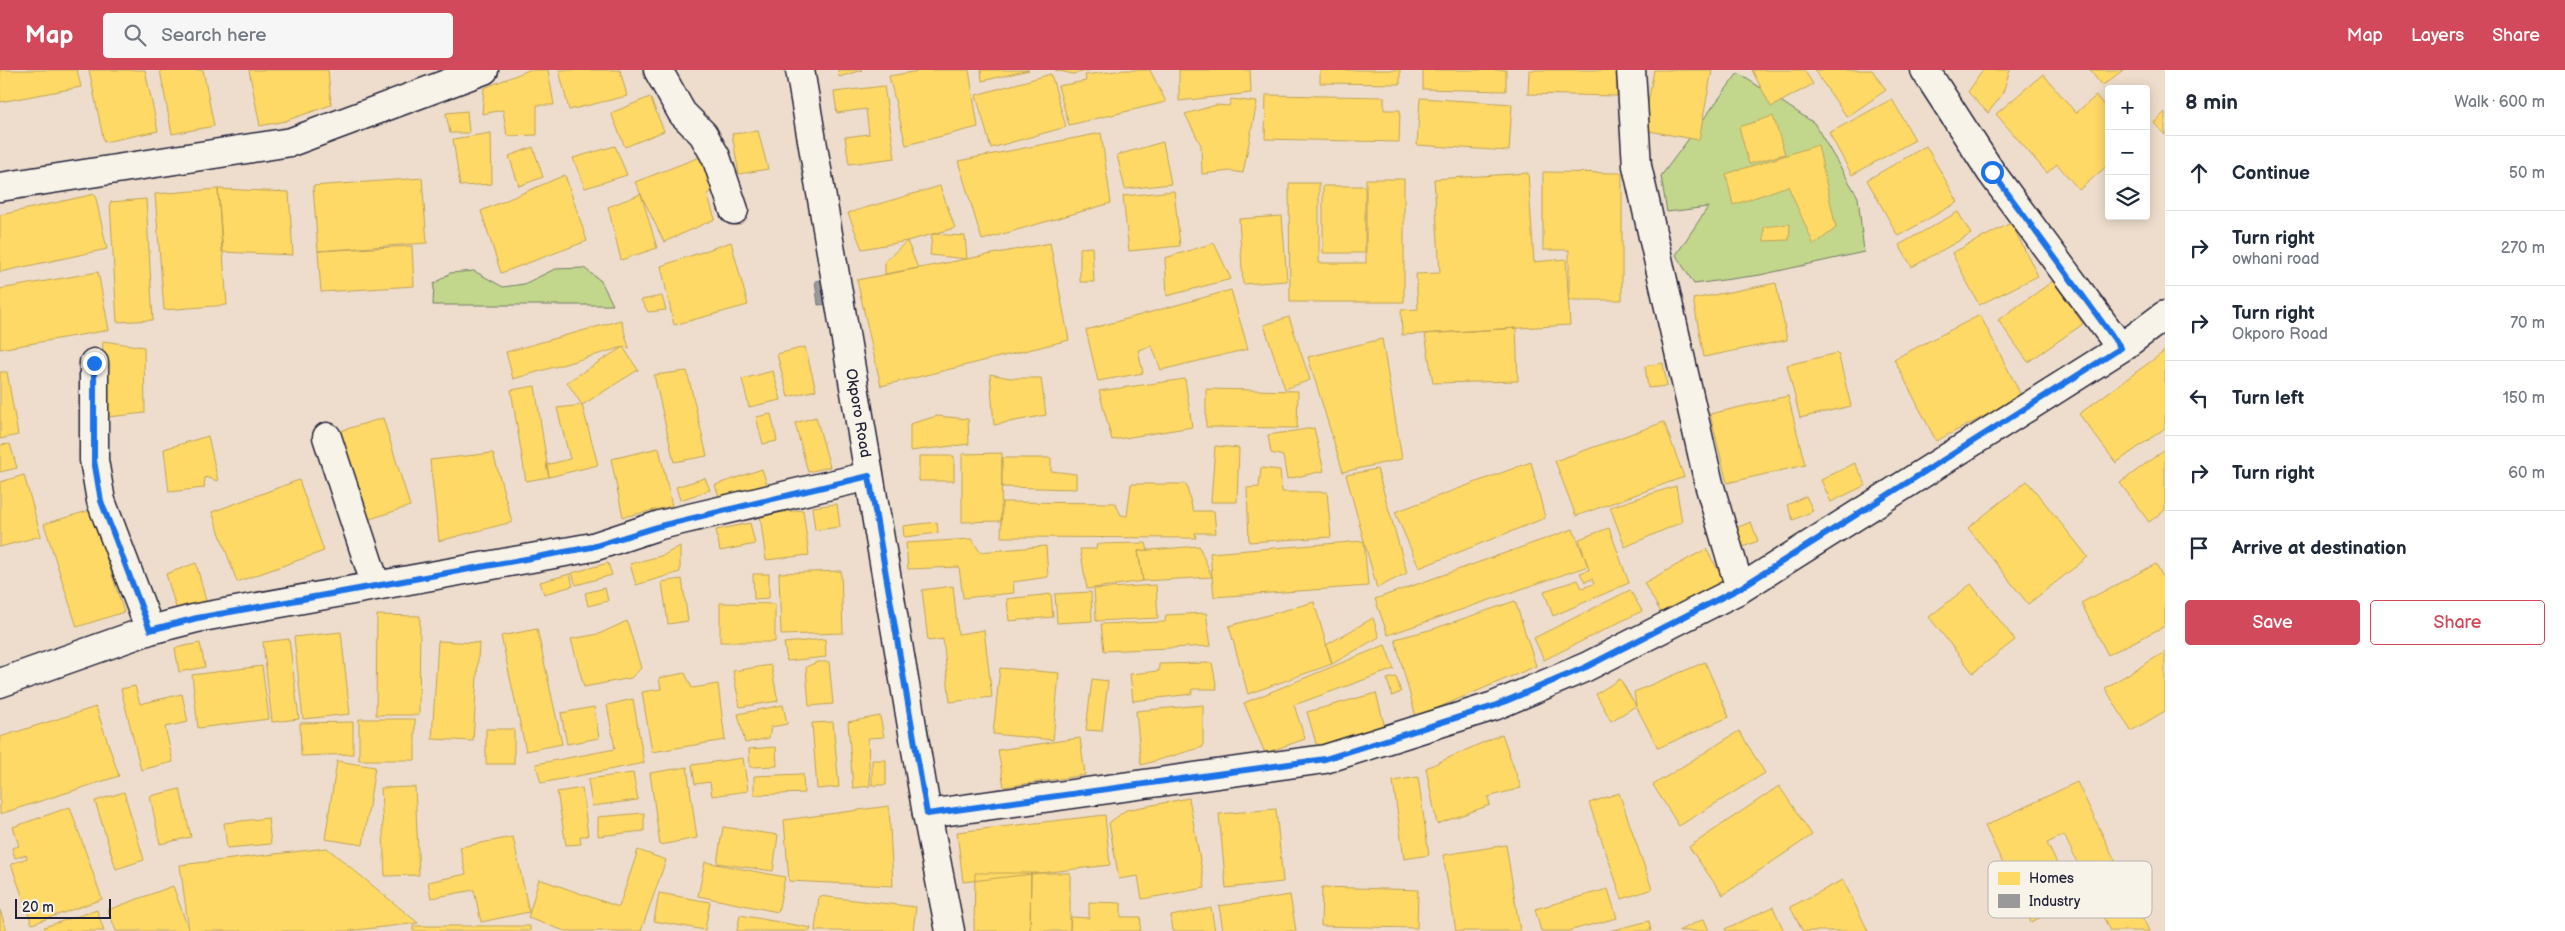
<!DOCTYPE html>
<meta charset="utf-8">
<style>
:root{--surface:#fff;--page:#f6f6f7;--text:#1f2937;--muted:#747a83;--line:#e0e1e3;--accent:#d1495b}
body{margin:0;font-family:"Balsamiq Sans",sans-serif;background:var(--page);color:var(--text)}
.controls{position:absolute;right:15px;top:15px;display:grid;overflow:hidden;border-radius:5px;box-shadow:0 2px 12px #0003}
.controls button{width:45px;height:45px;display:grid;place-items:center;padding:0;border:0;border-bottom:1px solid var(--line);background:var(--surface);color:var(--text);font:25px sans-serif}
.scale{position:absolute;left:15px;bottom:12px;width:96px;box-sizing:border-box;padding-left:5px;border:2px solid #22223b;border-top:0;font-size:14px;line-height:18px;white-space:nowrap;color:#22223b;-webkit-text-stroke:4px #f7f3e8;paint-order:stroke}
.stop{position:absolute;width:15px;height:15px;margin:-11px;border:4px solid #1a73e8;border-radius:50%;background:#fff}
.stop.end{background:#1a73e8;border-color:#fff;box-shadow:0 1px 5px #0008}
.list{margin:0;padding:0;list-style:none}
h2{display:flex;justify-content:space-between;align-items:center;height:65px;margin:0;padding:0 20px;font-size:21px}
h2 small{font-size:16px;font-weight:400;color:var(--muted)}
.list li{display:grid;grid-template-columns:32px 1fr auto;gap:15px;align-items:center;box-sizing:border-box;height:75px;padding:0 20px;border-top:1px solid var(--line)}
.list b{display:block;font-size:19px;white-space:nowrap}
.list p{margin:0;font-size:16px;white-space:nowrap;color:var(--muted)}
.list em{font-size:16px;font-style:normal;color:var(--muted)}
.actions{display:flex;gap:10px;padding:15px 20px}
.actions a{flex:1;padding:11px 0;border:1px solid var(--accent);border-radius:5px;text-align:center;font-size:18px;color:var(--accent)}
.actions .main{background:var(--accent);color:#fff}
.icon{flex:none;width:28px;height:28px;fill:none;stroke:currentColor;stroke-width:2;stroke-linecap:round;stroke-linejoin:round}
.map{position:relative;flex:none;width:2165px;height:861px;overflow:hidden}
header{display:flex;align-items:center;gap:30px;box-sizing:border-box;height:70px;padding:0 25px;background:var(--accent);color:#fff}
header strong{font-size:24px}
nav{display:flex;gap:28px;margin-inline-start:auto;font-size:18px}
.search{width:350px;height:45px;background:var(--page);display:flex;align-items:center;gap:12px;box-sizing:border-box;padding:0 18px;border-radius:5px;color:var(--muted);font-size:19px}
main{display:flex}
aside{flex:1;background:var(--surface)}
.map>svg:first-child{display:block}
</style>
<header>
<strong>Map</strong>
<div class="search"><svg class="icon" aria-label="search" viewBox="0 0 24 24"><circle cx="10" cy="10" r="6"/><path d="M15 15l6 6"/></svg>Search here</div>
<nav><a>Map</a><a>Layers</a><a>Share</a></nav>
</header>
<main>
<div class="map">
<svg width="2165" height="861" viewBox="0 0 2165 861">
<rect width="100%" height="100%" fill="#edc"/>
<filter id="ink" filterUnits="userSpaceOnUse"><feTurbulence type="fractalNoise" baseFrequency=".02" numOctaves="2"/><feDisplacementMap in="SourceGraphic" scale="10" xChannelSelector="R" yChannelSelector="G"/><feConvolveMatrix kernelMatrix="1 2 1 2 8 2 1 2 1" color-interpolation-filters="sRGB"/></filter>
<g filter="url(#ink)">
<path fill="#c2d78c" stroke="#727c64" d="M1738 3 1814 53 1858 127 1864 182 1760 205 1694 214 1676 185 1708 137 1667 142 1661 106Z
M584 198 601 211 613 235H433L434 214 450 203 474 201 503 217 524 214 555 199Z"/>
<path fill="#ffd966" stroke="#bda259" d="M0 0H77L81 17 0 32Z
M89 0H145L158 61 104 72Z
M160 0H203L214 56 172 64Z
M249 0H328L331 35 285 51 260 56Z
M529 0H548L554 35H537V65L507 66 503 40 482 44 484 18Z
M559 0H620L627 26 569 40Z
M838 0H862L839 7Z
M925 0H969L978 57 906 75 889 6Z
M981 0H1029L982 11Z
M1055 0H1091L1073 4Z
M1124 0H1150L1166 32 1069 55 1058 16 1086 11 1085 5Z
M1179 0H1250L1251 23 1179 31Z
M1320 0H1400V14L1320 13Z
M1423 0H1506V21L1423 19Z
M1529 0H1617V26L1528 24Z
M1654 0H1712L1699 70 1643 60Z
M1752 0H1804L1813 14 1771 37Z
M1814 0H1872L1886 20 1847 47Z
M1983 0H2010L2002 25 1988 43 1968 22Z
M2090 0H2123L2102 16Z
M1051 4 1066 57 991 78 976 25Z
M2043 4 2076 43 2096 26 2109 41V94L2079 120 2057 94 2047 103 1996 44Z
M884 16 895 88 849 94 845 67 869 64 866 39 837 43 834 22Z
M1266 25 1384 27V40H1400L1399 72 1265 69Z
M650 27 664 61 625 77 611 43Z
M1420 28 1512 34 1509 81 1417 75Z
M1231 29 1257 32 1243 103 1231 101 1202 104 1201 75 1185 44 1216 35 1229 36Z
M1892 29 1915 70 1852 105 1829 63Z
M467 41 469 63H450L446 43Z
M2165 42V65L2154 53Z
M1773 46 1785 84 1749 94 1739 57Z
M758 61 768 99 739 104 732 64Z
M491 63 492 114 460 116 453 69Z
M1101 63 1111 133 982 170 958 91Z
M1163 72 1171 114 1125 119 1117 85Z
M1818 75 1836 158 1814 175 1788 116 1733 135 1726 104Z
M615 76 627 105 585 118 573 88Z
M1926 76 1958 132 1898 166 1867 110Z
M533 77 543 107 519 116 509 86Z
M700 87 716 120 707 124 715 149 664 172 635 112Z
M1543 102 1622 103V230H1569V180H1543Z
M1528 103 1534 192 1566 189 1570 255 1402 265 1401 240 1418 239 1416 204 1440 203 1434 109Z
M565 105 587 171 501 203 481 141Z
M422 108 427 173 318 181 313 116Z
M1366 109H1404V232H1290L1289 113H1319V193H1366Z
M940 116 955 158 907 171 862 179 848 143Z
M1323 116H1365V183H1323Z
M218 119 227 235 164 240 155 124Z
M218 119 289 122 293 185 222 182Z
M1174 121 1180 176 1129 181 1123 126Z
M95 124 107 179 0 202V145Z
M641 124 657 178 621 190 608 137Z
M146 129 153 250 117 252 110 132Z
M1958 142 1971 164 1912 197 1899 175Z
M1282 146 1287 211 1243 214 1239 149Z
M2011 153 2038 206 1979 235 1952 183Z
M1790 154 1789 170 1764 171V157Z
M932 164 965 166 967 189 930 185Z
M907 171 918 198 885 204V191Z
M731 172 748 235 674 255 661 196Z
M1050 173 1069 270 881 316 857 210Z
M1214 173 1231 209 1167 226 1165 188Z
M412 176 414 216 321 222 318 181Z
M1092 177 1094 212H1080V178Z
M98 202 109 260 0 279V219Z
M2053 211 2083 254 2028 292 1998 250Z
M1776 213 1787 270 1704 287 1693 229Z
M1231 220 1248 279 1161 300 1152 276 1138 280 1143 303 1098 311 1086 260Z
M662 226 666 240 648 242 641 230Z
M1980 245 2022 327 1936 371 1894 289Z
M1289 247 1310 310 1285 319 1264 255Z
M621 250 629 278 623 277 513 309 506 282Z
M1516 258 1518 311 1433 313 1425 264Z
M1382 269 1402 389 1343 402 1308 287Z
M103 271 144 277 145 343 99 348Z
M623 277 638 300 582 335 567 312Z
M805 277 816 320 788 327 777 284Z
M2165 281V358L2116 393 2079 344Z
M1838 283 1851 336 1800 348 1787 295Z
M1663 293 1667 316 1648 318 1645 296Z
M687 301 707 386 674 392 654 305Z
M773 301 781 330 749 337 742 309Z
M0 302H7L18 365 0 369Z
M990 304 1010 308H1041L1046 345 994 355Z
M1185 309 1192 357 1112 370 1099 321Z
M535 316 549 407 526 411 511 320Z
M1206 319 1298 321 1297 358 1206 357Z
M1788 326 1805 395 1727 413 1710 344Z
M582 335 598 395 549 407 546 395 570 389 557 338Z
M771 344 777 371 763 374 756 347Z
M937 346 968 349 969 374 910 381V354Z
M816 347 830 397 808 402 795 353Z
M383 348 410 436 367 450 340 361Z
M1664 352 1684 407 1576 446 1555 391Z
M1314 358 1324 401 1287 409 1283 386 1271 383 1268 365Z
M208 366 218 411 205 407 204 418 169 422 164 379Z
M10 374 17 398 0 402V375Z
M1215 376 1239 378 1237 432H1211Z
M659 378 672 436 623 447 611 389Z
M2165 379V440L2149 452 2120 413Z
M493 383 512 452 439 471 430 390Z
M1002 383 1001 451 962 452V384Z
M919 386H954V411H919Z
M1002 388H1051V401L1076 404V419L1002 417Z
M1531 392 1545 448 1419 498 1395 442Z
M1855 393 1866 415 1831 432 1821 410Z
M1261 398 1280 400 1282 422H1327L1331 467 1249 472 1247 418 1259 417Z
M762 399 767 415 721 431 715 415Z
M1377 399 1407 503 1377 518 1346 405Z
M24 405 41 466 0 477V412Z
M705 408 710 420 680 430 676 417Z
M299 410 324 481 237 512 212 442Z
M2027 411 2088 487 2028 534 1968 458Z
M1131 414H1186L1193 441H1214L1216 463H1195L1196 468 1001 467 1002 432 1115 433 1121 445 1127 446Z
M1676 416 1682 452 1625 477 1610 437Z
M1806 426 1813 441 1793 450 1787 435Z
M837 434 840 457 815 460 812 437Z
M91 440 124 542 77 557 44 454Z
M803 440 809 485 766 490 760 445Z
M937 452 938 463 904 467 903 456Z
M1751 452 1758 471 1743 477 1736 458Z
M750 453 755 474 720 481 716 460Z
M1609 458 1629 513 1553 546 1544 521 1578 510 1582 518 1594 514 1592 509 1585 512 1580 503 1589 500 1579 469Z
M1573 459 1588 496 1388 565 1375 529Z
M972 469 980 482 1046 476 1048 507 1013 512 1014 523 963 528 959 497 908 499 906 473Z
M1364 471 1368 516 1214 527 1210 483Z
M1146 473 1148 480 1138 481 1143 511 1087 519 1080 479H1096L1097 474Z
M680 476V502L636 515 630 494 664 485Z
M1199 476 1212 507 1143 511 1138 481Z
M1706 479 1725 512 1663 546 1644 513Z
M196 493 206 531 177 541 166 504Z
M608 493 612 505 576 515 572 503Z
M2156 494 2165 511V556L2108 585 2081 533Z
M841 501 843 563 781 565 779 503Z
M570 504 573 516 544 524 540 512Z
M753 504H769V528L754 529Z
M682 509 688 551 668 554 662 512Z
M1971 514 2015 570 1973 603 1929 547Z
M1156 515 1158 548 1096 551 1094 519Z
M953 516 958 564 984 560 992 627 950 632 943 569 928 571 922 520Z
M605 518 608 531 588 536 585 523Z
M1630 520 1642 541 1544 590 1534 568Z
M1091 522 1092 551 1057 553 1055 524Z
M1051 524 1053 547 1009 551 1007 529Z
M1515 531 1536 596 1416 647 1395 569 1433 559Z
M1314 532 1332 594 1248 624 1229 556Z
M720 533 775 534V572H720Z
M1206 543 1211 576 1104 581 1101 554 1165 552 1166 545Z
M377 545 420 546 419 645H376Z
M1373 548 1379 567 1332 594 1326 575Z
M627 551 641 598 631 608 584 617 571 569 599 564Z
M537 559 562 674 526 681 501 566Z
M341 562 350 644 303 649 294 567Z
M289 569 299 649 272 652 263 572Z
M825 569 826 587 787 591 784 573Z
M438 571 479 573 473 671 432 669Z
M200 573 205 597 179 602 175 578Z
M1385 575 1394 599 1294 635 1305 669 1265 683 1244 633Z
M2165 582V641L2131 661 2105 618Z
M817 592H829L833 634 809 636 806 597Z
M1705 592 1729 647 1658 678 1636 636 1634 622Z
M1212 593 1217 619H1192V624L1133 631 1130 604 1159 601V594Z
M771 595 778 631 740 637 733 601Z
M262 596 269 649 198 658 192 605Z
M1000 598 1059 603 1053 670 993 664Z
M685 603 692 618 718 614 725 670 652 682 642 622 661 619 659 608Z
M1396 607 1401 622 1392 626 1387 609Z
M1092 609 1108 611 1102 661 1086 660Z
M1620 609 1636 636 1611 651 1596 624Z
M135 616 140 634 182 624 188 652 165 657 173 692 141 700 121 619Z
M1376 623 1386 661 1318 680 1307 642Z
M633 629 644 693 541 713 536 694 615 679 607 635Z
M783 635 787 654 771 657 769 668 745 673 738 644Z
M1203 635V677L1141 695 1136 641Z
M96 637 119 706 0 744V667Z
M594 637 599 668 567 674 561 643Z
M880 646 884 667 868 668 870 716 853 718 848 652Z
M359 649H415V690H359Z
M353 652V684L301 686 300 653Z
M833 652 839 717 817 719 812 653Z
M486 659H514V694H486Z
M1739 661 1765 703 1679 756 1653 715Z
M1502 664 1521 718 1488 727 1490 735 1437 754 1426 698Z
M1080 668 1085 705 1004 717 998 680Z
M776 677 777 696 750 697 749 679Z
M743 688 748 721 712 726 710 712 695 714 692 695Z
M872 690H886V715H872Z
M337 691 375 697 363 775 325 769Z
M687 697 697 768 660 775 650 703Z
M633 703 638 730 592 736 588 709Z
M803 704 804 723 754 725V706Z
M1418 707 1429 785 1404 789 1393 711Z
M2077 712 2149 861H2110L2064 765 2047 773 2075 831 2031 852 1985 756Z
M1779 716 1812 765 1723 825 1689 777Z
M415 717 419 805 385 806 381 718Z
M582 718 588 766H580L581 774 566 775 557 722Z
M180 719 191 767 160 774 150 726Z
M124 722 144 790 116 799 95 731Z
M1619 723 1652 819 1622 829 1589 733Z
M1189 728 1205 818 1142 829 1138 806 1119 809 1109 753 1126 740Z
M889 736 893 816 789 811 784 750Z
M70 737 102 829 32 854 11 794 27 788 26 785 15 788 12 778 19 776 13 757Z
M1276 739 1283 812 1226 818 1219 744Z
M644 743V761L598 766V747Z
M1105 745 1110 795 963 812 957 762Z
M268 748 271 774 227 778 224 753Z
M723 757 778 765 773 801 717 793Z
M513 767 529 842 481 852 474 820 431 828 428 812 466 804 460 777Z
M1506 775 1520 861H1456L1443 785Z
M327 778 418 853 348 861H189L180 795Z
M638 780 666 790 641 861H565L528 848 539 809 619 837Z
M705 792 785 807 778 842 698 826Z
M975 803H1031L1030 861H974Z
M1031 803H1070V861H1030Z
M1843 810 1868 861H1803L1790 837Z
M173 816 189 861H116L108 840Z
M1322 817 1418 820 1417 858 1321 856Z
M1608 819 1617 848 1568 861H1541L1535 839Z
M659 823 710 832 705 860 654 851Z
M1290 825 1296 861H1223L1219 836Z
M819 826 916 837 913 861H815Z
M1089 832 1121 833V847H1141L1140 861H1070L1071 847 1089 848Z
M1773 837 1784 861H1726L1725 859Z
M1211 838 1215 861H1173L1171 846Z
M0 840 7 861H0Z
M97 840 104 861H46L44 857Z
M740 845 811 858 810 861H737Z
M1704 849 1709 861H1678Z
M1649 851 1651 861H1609Z
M413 856H530V861H413Z"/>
<path fill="#999" stroke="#75757d" d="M827 209 830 234 818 235 815 211Z"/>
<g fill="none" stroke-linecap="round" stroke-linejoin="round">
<defs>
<path id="minor" d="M658 0 682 43 703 64 716 87 734 140
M1631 0 1637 96 1709 414 1740 519
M1925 0 1991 102 2121 278
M0 117 291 72 484 0
M94 293V390L101 431 150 560
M327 367 376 516
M0 613 150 560 197 548 593 477 660 455 869 406
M927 744 1325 689 1494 636 1586 597 1740 519 2121 278 2165 245"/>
<g id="major">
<path id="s1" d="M800 0 927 744 950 861"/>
</g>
</defs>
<use href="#minor" stroke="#22223b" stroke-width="31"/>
<use href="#major" stroke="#22223b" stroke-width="31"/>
<use href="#minor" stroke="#f7f3e8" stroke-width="28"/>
<use href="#major" stroke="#f7f3e8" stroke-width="28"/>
</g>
</g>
<g fill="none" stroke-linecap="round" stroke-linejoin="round" filter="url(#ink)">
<path stroke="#1a73e8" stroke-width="6" d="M94 293V390L101 431 150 560 197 548 592 477 660 456 869 406 927 744 1325 689 1494 636 1586 597 1740 518 2121 278 1992 102"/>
</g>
<g text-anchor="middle" stroke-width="5" stroke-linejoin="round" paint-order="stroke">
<g font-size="15" fill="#22223b" stroke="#f7f3e8">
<text dy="5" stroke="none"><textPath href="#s1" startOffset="348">Okporo Road</textPath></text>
</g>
</g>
<rect x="1988" y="791" width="164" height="57" rx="8" fill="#f7f3e8" stroke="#b7b4b4" stroke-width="1"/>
<rect x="1998" y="802" width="22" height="13" fill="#ffd966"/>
<rect x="1998" y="824" width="22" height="14" fill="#999"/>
<g font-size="14" fill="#22223b">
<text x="2029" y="813">Homes</text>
<text x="2029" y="836">Industry</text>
</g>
</svg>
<div class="controls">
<button>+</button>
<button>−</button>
<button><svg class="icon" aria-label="layers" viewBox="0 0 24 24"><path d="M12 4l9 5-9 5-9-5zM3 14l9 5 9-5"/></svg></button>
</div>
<div class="scale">20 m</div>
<div class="stop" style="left:1992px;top:102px"></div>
<div class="stop end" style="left:94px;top:293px"></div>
</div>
<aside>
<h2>8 min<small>Walk · 600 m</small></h2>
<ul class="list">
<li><svg class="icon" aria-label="ahead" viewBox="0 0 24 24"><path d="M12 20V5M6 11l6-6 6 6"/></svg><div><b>Continue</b></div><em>50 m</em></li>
<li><svg class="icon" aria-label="right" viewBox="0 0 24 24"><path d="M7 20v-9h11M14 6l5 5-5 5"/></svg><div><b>Turn right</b><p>owhani road</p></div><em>270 m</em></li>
<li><svg class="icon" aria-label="right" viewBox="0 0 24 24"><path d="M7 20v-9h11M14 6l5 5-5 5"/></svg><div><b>Turn right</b><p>Okporo Road</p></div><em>70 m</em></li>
<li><svg class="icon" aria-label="left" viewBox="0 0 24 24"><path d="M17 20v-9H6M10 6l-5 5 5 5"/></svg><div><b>Turn left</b></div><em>150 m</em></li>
<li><svg class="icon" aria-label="right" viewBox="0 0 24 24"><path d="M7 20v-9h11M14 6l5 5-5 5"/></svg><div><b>Turn right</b></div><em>60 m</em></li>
<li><svg class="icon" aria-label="arrive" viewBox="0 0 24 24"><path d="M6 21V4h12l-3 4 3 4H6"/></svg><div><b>Arrive at destination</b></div></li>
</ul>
<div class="actions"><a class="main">Save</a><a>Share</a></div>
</aside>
</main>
